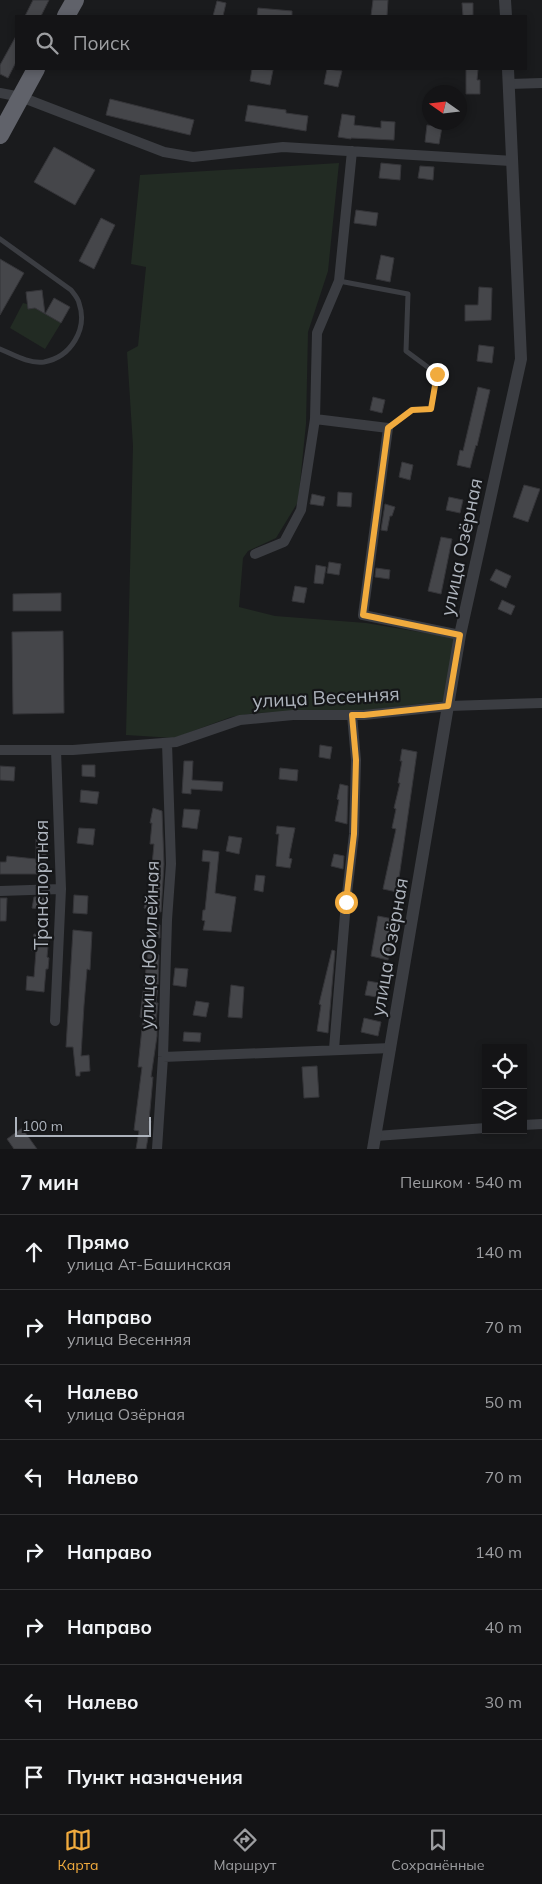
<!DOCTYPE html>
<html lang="ru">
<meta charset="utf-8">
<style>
:root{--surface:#141416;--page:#1d1d1f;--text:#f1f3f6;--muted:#9d9ea1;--line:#333335;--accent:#f1ab3e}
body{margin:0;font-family:Mulish,sans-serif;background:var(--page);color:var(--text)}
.controls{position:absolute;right:15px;bottom:15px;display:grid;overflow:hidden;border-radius:0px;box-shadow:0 2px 8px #0003}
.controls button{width:45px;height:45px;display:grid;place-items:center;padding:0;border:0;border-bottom:1px solid var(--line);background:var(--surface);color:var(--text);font:25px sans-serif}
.compass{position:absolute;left:422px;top:85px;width:45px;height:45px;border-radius:50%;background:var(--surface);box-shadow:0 2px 8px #0003;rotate:284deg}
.scale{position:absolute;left:15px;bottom:12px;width:136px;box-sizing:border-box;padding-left:5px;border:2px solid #adb3bc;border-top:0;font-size:14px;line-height:18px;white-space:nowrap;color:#adb3bc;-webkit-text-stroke:4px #151618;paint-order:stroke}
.stop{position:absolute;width:15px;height:15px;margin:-11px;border:4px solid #f1ab3e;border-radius:50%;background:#fff}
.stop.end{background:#f1ab3e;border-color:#fff;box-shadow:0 1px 5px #0008}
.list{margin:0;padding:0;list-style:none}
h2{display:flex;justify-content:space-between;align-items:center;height:65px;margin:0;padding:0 20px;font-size:21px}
h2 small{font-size:16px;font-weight:400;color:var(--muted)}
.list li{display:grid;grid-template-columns:32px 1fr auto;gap:15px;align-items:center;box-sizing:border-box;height:75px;padding:0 20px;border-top:1px solid var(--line)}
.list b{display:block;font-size:19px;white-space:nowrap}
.list p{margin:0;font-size:16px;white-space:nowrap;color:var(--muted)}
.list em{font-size:16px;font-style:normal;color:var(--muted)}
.icon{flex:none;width:28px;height:28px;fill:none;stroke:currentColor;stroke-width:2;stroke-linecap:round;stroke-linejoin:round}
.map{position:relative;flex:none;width:542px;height:1149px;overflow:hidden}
.search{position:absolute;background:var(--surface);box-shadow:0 2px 8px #0003;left:15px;right:15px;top:15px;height:55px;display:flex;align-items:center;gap:12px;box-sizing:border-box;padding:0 18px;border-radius:0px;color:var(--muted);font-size:19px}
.sheet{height:665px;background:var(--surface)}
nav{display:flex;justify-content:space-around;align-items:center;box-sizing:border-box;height:70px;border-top:1px solid var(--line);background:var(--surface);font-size:14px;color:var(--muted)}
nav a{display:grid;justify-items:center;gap:2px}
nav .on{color:var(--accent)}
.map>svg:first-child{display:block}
</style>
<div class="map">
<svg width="542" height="1149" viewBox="0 0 542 1149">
<rect width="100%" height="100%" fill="#1a1b1d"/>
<path fill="#222b23" d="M339 163 328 271 308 332 306 424 298 502 276 538 248 551 243 558 239 607 275 616 366 623 455 638 445 701 366 710 255 713 231 717 174 738 126 735 133 446 127 352 138 346 146 267 131 264 140 175Z
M23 303 27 304 28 309 35 308 61 323 45 349 10 328Z"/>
<path fill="#45464a" stroke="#353539" d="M33 0H49L41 16H25Z
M373 0H388L387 16H371Z
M217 1 226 3 223 16H213Z
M462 3H473V15L463 16Z
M258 8 292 11V16H257Z
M16 36V62L8 78 0 74V65Z
M252 69 273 70 270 85 250 81Z
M327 69 342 71 338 87 324 84Z
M466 69H478L477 80H480V94H466Z
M110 99 194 120 190 135 106 115Z
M248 105 286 110V113L308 116 306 131 245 121Z
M342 114 355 116 354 125 381 128V121L395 122 394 140 351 138V139L338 137Z
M427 125 442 127 439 144 425 142Z
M54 147 95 170 75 205 34 182Z
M381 163 401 165 400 180 379 178Z
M420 166 434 167 433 180 418 178Z
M356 210 378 213 376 226 354 223Z
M101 218 115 225 94 269 79 261Z
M381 255 394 258 390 282 376 279Z
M0 259 24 273 0 315Z
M479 287 492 288 491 320 465 321V305H478Z
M42 290 45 314 54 298 70 307 61 323 35 308 28 309 26 292Z
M479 345 494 347 492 363 477 361Z
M478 387 490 390 477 446 476 445 470 468 457 465 460 450 463 451Z
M373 397 385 400 382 413 370 410Z
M402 462 413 465 410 480 399 477Z
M524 485 540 489 528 522 513 517Z
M338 492 352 493 351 507 337 506Z
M312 494 325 497 323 506 310 504Z
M449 497 463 500 460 513 446 510Z
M385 504 395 507 392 516H390L387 531 381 530Z
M441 537 452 539 441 594 428 591Z
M329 562 341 564 339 575 327 573Z
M316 565 326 567 323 584 314 583Z
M376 568 390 570 389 579 375 577Z
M496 569 511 576 506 588 490 580Z
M295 586 307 588 304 603 292 601Z
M61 593V611H13V594Z
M502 600 515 606 511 615 498 609Z
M63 631 64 713 13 714 12 632Z
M320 745 332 747 330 759 319 757Z
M402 749 417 752 397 892 383 889 396 829 392 828 396 809 394 808 400 783H398L402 761H400Z
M184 761H193L192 780 223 782 222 791 191 789V794L182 793Z
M82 765H95V777L82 776Z
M0 766 15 767 14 781 0 780Z
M280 768 298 770 297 781 279 779Z
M340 784 348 786 347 824 335 821 339 800 337 799Z
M81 790 99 792 97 804 80 802Z
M153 808 162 811 164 864 161 912 144 908 147 895 150 896 156 866 152 865 154 844H150L152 823H150Z
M184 809 200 810 197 829 182 827Z
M277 826 295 828 289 858 292 859 290 868 276 866 279 834H276Z
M79 828 95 829 93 845 77 843Z
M229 836 242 838 239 854 226 851Z
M36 839 46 840V874H0V862H6L7 856 36 859Z
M203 850 219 852 215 893 236 897 231 932 203 930 205 921 202 920 203 910H205L210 862 202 861Z
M334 854 344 856 343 869 331 866Z
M256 875 265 876 263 892 254 890Z
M74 895 88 896 87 914 73 913Z
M34 897H49L47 910 32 908Z
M0 898H7L6 921H0Z
M378 916 393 919 388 944H391L388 960 371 956Z
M148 923 160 925V938L146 936Z
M73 930 92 932 90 970 87 969 84 1005 81 1056 89 1055 90 1071 80 1072V1076H76L73 1047H66Z
M34 934 49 936 47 957 49 958 48 969H46L44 992 26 990 27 976 34 977 36 951H32Z
M332 950 335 951 328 1033 317 1031 321 1005 319 1004Z
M148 953 159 955 158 986 156 1003H158L155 1029 157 1030V1036L151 1077H153L149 1121H151L146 1149H136L139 1131 134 1130 142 1067H138L143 1018 140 1017Z
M175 968 188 969 186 987 173 985Z
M368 981 385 984 382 998 365 995Z
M231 985 244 987 242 1018 228 1017Z
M196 1001 209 1003 206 1017 193 1015Z
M364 1018 381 1022 378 1036 361 1032Z
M184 1032 201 1033 200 1042 183 1041Z
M317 1066 319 1097 304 1098 302 1067Z
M22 1128 37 1149H14L7 1139Z"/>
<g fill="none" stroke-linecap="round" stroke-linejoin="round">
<path stroke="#3b3d42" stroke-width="5" d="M0 239 71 290C74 294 78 298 79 303 88 329 71 357 44 362 29 364 14 355 0 349
M339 281 408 294 406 351 437 374 431 409 412 410 388 428"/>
<path stroke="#3b3d42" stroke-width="10" d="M509 84 542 83
M0 93 21 97 164 152 193 157 283 147 512 161
M315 419 388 428 363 615 460 635
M255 554 284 542 301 510 315 419 317 333 339 281 352 151
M0 750H73L176 742 240 720 293 715H364L449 706 542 703
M0 891 61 889
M55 1021 61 889 56 750
M334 1049 346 902 354 834 356 760 352 715
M163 1057 391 1048
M523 1125 542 1124
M376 1136 486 1128
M157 1149 163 1057 167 920 171 864 167 743"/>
<path stroke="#3b3d42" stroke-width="12" d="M505 0 506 16
M373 1149 460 635 521 359 508 69"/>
<path stroke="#60626a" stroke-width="18" d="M66 16 75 0
M0 135 36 69"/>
</g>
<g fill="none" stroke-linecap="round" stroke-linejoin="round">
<path stroke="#f1ab3e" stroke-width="6" d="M346 902 354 834 356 760 352 715H364L448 706 460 635 363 615 388 428 412 410 431 409 437 374"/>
</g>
<g text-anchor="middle" stroke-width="4.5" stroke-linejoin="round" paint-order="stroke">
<g font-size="19" fill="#adb3bc" stroke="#151618">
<text transform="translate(461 547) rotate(-78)" y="7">улица Озёрная</text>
<text transform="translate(326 697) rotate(-3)" y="7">улица Весенняя</text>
<text transform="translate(41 885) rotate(-90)" y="7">Транспортная</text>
<text transform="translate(149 945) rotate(-88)" y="7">улица Юбилейная</text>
<text transform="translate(389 947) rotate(-80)" y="7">улица Озёрная</text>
</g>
</g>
</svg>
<div class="controls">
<button><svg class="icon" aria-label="locate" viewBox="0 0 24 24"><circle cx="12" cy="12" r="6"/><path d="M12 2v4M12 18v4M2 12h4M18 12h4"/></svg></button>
<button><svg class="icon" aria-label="layers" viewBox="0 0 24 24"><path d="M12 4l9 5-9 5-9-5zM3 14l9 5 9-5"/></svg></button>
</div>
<svg class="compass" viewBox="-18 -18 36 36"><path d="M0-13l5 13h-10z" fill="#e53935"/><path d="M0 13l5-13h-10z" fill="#9d9ea1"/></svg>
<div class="scale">100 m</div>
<div class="stop" style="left:346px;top:902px"></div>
<div class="stop end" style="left:437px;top:374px"></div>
<div class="search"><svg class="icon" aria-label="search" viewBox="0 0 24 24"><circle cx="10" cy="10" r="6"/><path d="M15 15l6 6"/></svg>Поиск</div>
</div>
<section class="sheet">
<h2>7 мин<small>Пешком · 540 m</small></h2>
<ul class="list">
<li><svg class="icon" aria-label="ahead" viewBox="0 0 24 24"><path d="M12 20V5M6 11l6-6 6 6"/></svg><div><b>Прямо</b><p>улица Ат-Башинская</p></div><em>140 m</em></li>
<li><svg class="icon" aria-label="right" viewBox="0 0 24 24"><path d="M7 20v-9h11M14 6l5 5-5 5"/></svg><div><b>Направо</b><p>улица Весенняя</p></div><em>70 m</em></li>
<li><svg class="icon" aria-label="left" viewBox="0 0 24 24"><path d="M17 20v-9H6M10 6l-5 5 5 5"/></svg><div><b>Налево</b><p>улица Озёрная</p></div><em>50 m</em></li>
<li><svg class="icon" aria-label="left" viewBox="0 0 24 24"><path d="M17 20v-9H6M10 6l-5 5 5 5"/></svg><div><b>Налево</b></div><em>70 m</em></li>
<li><svg class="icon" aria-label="right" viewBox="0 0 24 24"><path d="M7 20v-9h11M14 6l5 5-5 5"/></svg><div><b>Направо</b></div><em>140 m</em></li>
<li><svg class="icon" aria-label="right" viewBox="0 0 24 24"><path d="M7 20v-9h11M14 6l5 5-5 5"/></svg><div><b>Направо</b></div><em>40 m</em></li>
<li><svg class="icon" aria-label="left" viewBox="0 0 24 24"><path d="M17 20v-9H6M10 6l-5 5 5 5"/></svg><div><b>Налево</b></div><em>30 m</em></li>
<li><svg class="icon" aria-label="arrive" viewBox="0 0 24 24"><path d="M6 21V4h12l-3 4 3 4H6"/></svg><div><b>Пункт назначения</b></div></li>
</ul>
</section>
<nav>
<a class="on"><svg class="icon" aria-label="map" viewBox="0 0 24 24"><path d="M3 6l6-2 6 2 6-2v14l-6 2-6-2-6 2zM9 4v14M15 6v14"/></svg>Карта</a>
<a><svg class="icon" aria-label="directions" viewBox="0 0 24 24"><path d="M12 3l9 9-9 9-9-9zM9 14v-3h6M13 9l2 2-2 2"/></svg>Маршрут</a>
<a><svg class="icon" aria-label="saved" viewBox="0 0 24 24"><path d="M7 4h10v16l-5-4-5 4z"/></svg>Сохранённые</a>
</nav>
